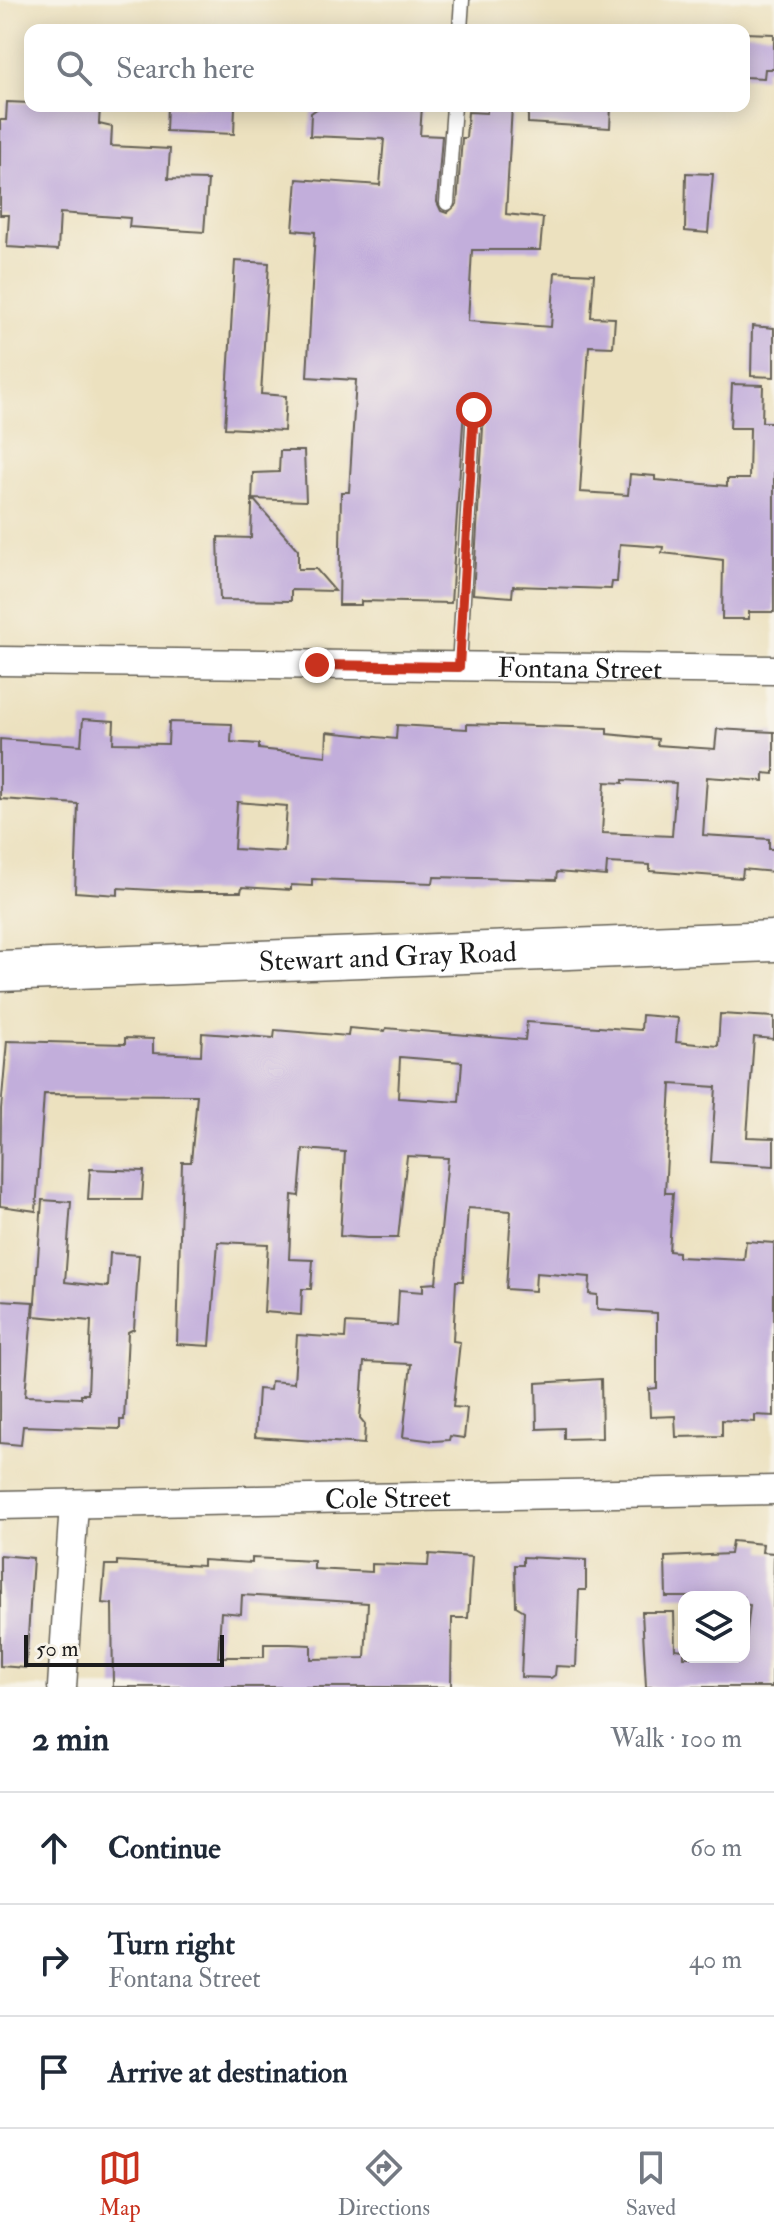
<!DOCTYPE html>
<meta charset="utf-8">
<style>
:root{--surface:#fff;--page:#f6f6f7;--text:#1f2937;--muted:#747a83;--line:#e0e1e3;--accent:#c8321e}
body{margin:0;font-family:"IM FELL Double Pica",serif;background:var(--page);color:var(--text)}
.controls{position:absolute;right:24px;bottom:24px;display:grid;overflow:hidden;border-radius:16px;box-shadow:0 4px 20px #0003}
.controls button{width:72px;height:72px;display:grid;place-items:center;padding:0;border:0;border-bottom:2px solid var(--line);background:var(--surface);color:var(--text);font:40px sans-serif}
.scale{position:absolute;left:24px;bottom:20px;width:200px;box-sizing:border-box;padding-left:8px;border:4px solid #1c1c1c;border-top:0;font-size:22px;line-height:28px;white-space:nowrap;color:#1c1c1c;-webkit-text-stroke:6px #f7f3e8;paint-order:stroke}
.stop{position:absolute;width:24px;height:24px;margin:-18px;border:6px solid #c8321e;border-radius:50%;background:#fff}
.stop.end{background:#c8321e;border-color:#fff;box-shadow:0 2px 8px #0008}
.list{margin:0;padding:0;list-style:none}
h2{display:flex;justify-content:space-between;align-items:center;height:104px;margin:0;padding:0 32px;font-size:34px}
h2 small{font-size:26px;font-weight:400;color:var(--muted)}
.list li{display:grid;grid-template-columns:52px 1fr auto;gap:24px;align-items:center;box-sizing:border-box;height:112px;padding:0 32px;border-top:2px solid var(--line)}
.list b{display:block;font-size:30px;white-space:nowrap}
.list p{margin:0;font-size:26px;white-space:nowrap;color:var(--muted)}
.list em{font-size:26px;font-style:normal;color:var(--muted)}
.icon{flex:none;width:44px;height:44px;fill:none;stroke:currentColor;stroke-width:2;stroke-linecap:round;stroke-linejoin:round}
.map{position:relative;flex:none;width:774px;height:1687px;overflow:hidden}
.search{position:absolute;background:var(--surface);box-shadow:0 4px 20px #0003;left:24px;right:24px;top:24px;height:88px;display:flex;align-items:center;gap:20px;box-sizing:border-box;padding:0 28px;border-radius:16px;color:var(--muted);font-size:30px}
.sheet{height:440px;background:var(--surface)}
nav{display:flex;justify-content:space-around;align-items:center;box-sizing:border-box;height:112px;border-top:2px solid var(--line);background:var(--surface);font-size:22px;color:var(--muted)}
nav a{display:grid;justify-items:center;gap:4px}
nav .on{color:var(--accent)}
.map>svg:first-child{display:block}
</style>
<div class="map">
<svg width="774" height="1687" viewBox="0 0 774 1687">
<rect width="100%" height="100%" fill="#f7f3e8"/>
<filter id="ink" filterUnits="userSpaceOnUse"><feTurbulence type="fractalNoise" baseFrequency=".0125" numOctaves="2"/><feDisplacementMap in="SourceGraphic" scale="16" xChannelSelector="R" yChannelSelector="G"/><feConvolveMatrix kernelMatrix="1 2 1 2 8 2 1 2 1" color-interpolation-filters="sRGB"/></filter>
<filter id="wash" filterUnits="userSpaceOnUse"><feTurbulence type="fractalNoise" baseFrequency=".006" numOctaves="4" result="noise"/><feDisplacementMap in="SourceGraphic" scale="32" xChannelSelector="R" yChannelSelector="G"/><feGaussianBlur stdDeviation="1.8" result="paint"/><feColorMatrix in="noise" values="0 0 0 0 0 0 0 0 0 0 0 0 0 0 0 0 0 1.4 0 .05"/><feComposite in="paint" operator="in"/></filter>
<g filter="url(#wash)">
<rect width="100%" height="100%" fill="#ece1bf"/>
<g id="blocks">
<path fill="#c2aedb" fill-rule="evenodd" d="M744 33 774 34V69H765L764 78 744 77Z
M7 102 100 106 99 124 112 127 111 146 170 149 168 179 208 180 204 232 129 227 130 218 60 213 58 250 7 247 9 215H0V120H6Z
M167 106H235L234 134 166 131Z
M321 106H422L420 135 442 136 437 202 441 211 447 213 457 204 462 138H466L468 112 487 113V106H512L506 214 543 218 540 250H472L468 321 551 327 555 272 594 274 591 317 615 318 613 347 589 346 580 492 628 495 630 474 655 476V480L727 486V479H749L750 428H730L732 384 763 385 762 422H774V612H749V619H722L723 560 662 553 663 547 620 544 617 582H612L611 589 513 586 512 597 473 594 484 411 480 402 474 400 464 409 451 603 361 601V605H339L341 492H349L356 380 307 377 315 232 293 230 297 179 380 185 384 139 310 136 311 113Z
M528 106H611L610 128 528 123Z
M686 173 713 174 708 233 685 231Z
M235 261 269 263 261 394 286 396 284 431 225 428Z
M752 326 774 328V377L751 376Z
M280 451H304L306 501 253 499 298 550V569H316L335 591 291 590V601L220 600 218 537 251 538 253 473 279 472Z
M83 719 114 721 113 743 168 744 169 722 232 724 231 742 259 744V749L326 756 327 732 396 739 397 725 467 729V724L607 728V734L658 739 657 745 715 749 717 729 774 732V774L764 773V781L707 777 703 835 769 839V849H774V872L743 869 742 878 650 871V865L607 863 606 876 557 872 556 880 434 877 433 883 312 879V886L291 885V890L242 887 241 892H189L118 888V895L75 892 78 804 0 799V739L81 745ZM623 780 676 783 672 836 602 833 605 782 623 783ZM237 802 287 806 284 852 234 849Z
M720 1014 774 1017V1039L754 1037 747 1137 774 1138V1166L711 1162 716 1087 671 1084 665 1193H673L669 1251 678 1252V1257L744 1260 746 1241 774 1243V1416L755 1415V1422L722 1420V1436L676 1437 675 1416 650 1417 649 1389 657 1388V1313L597 1309V1295L589 1294 590 1277 536 1273 535 1291 506 1289 511 1211 468 1208 463 1281H456L453 1341 460 1342 453 1407 467 1408 464 1438 450 1436 449 1440 434 1441 403 1437 411 1364 364 1362 360 1418 365 1424 364 1444 255 1437 258 1389 270 1390 271 1381 294 1383 297 1335 345 1338 346 1323 397 1326 399 1290 423 1292V1284L436 1283 448 1158 407 1156 398 1238H367L340 1236 345 1152 303 1149 299 1196 292 1195 289 1259 313 1260 311 1289H302L301 1315 264 1312 268 1244 218 1242 210 1346 177 1344 182 1162H191L197 1095 44 1094 36 1211 0 1206 1 1109 7 1041 125 1044V1038L153 1039V1053L201 1055 202 1033 274 1038 275 1030 348 1036 349 1028 385 1031 386 1028 525 1040 527 1022 641 1030 642 1015 678 1018 676 1042 718 1046ZM400 1057 462 1062 459 1102 398 1098Z
M90 1169 144 1171 142 1200H88Z
M42 1200 71 1202 65 1282 108 1287 110 1253 139 1255 134 1329 128 1332 124 1420H120V1429L23 1426 21 1445 0 1443V1300L33 1302 25 1396 81 1398V1394H88L91 1321 34 1316Z
M601 1379 602 1438 564 1439V1428L537 1429 536 1383Z
M732 1541 763 1544 762 1552 774 1553 772 1687H646L642 1612H674L675 1649 684 1650V1657H744L750 1605 744 1604V1597H666L665 1557 730 1554Z
M429 1554 472 1557 468 1618H452L451 1687H113L112 1604 102 1603 105 1565H117V1561L203 1566V1560L252 1563V1558L314 1561V1569L372 1572V1564L428 1566ZM242 1595 368 1603 365 1658 311 1659V1645L290 1644H264V1657H218L221 1612 241 1614Z
M0 1555 33 1558 26 1668 0 1666Z
M523 1557 586 1560V1590H579L576 1667 556 1666 555 1675 551 1678 521 1677 524 1611 516 1606 515 1565H523Z"/>
</g>
</g>
<g filter="url(#ink)">
<use href="#blocks" fill-opacity="0" stroke="#656155" stroke-width="2"/>
<g fill="none" stroke-linecap="round" stroke-linejoin="round">
<defs>
<path id="service" d="M460 30 462 0
M447 203 454 106
M459 667 474 410"/>
<g id="minor">
<path id="s1" d="M0 661 774 670"/>
<path id="s2" d="M0 1505 774 1490"/>
<path d="M62 1687 74 1504"/>
</g>
<g id="secondary">
<path id="s3" d="M0 971 774 941"/>
</g>
</defs>
<use href="#service" stroke="#656155" stroke-width="17"/>
<use href="#minor" stroke="#656155" stroke-width="31"/>
<use href="#secondary" stroke="#656155" stroke-width="43"/>
<use href="#service" stroke="#fff" stroke-width="14"/>
<use href="#minor" stroke="#fff" stroke-width="28"/>
<use href="#secondary" stroke="#fff" stroke-width="40"/>
</g>
</g>
<g fill="none" stroke-linecap="round" stroke-linejoin="round" filter="url(#ink)">
<path stroke="#c8321e" stroke-width="10" d="M317 665 459 667 474 410"/>
</g>
<g text-anchor="middle" stroke-width="8" stroke-linejoin="round" paint-order="stroke">
<g font-size="28" fill="#1c1c1c" stroke="#f7f3e8">
<text dy="10" stroke="none"><textPath href="#s1" startOffset="580">Fontana Street</textPath></text>
<text dy="10" stroke="none"><textPath href="#s3" startOffset="388">Stewart and Gray Road</textPath></text>
<text dy="10" stroke="none"><textPath href="#s2" startOffset="388">Cole Street</textPath></text>
</g>
</g>
</svg>
<div class="controls">
<button><svg class="icon" aria-label="layers" viewBox="0 0 24 24"><path d="M12 4l9 5-9 5-9-5zM3 14l9 5 9-5"/></svg></button>
</div>
<div class="scale">50 m</div>
<div class="stop" style="left:474px;top:410px"></div>
<div class="stop end" style="left:317px;top:665px"></div>
<div class="search"><svg class="icon" aria-label="search" viewBox="0 0 24 24"><circle cx="10" cy="10" r="6"/><path d="M15 15l6 6"/></svg>Search here</div>
</div>
<section class="sheet">
<h2>2 min<small>Walk · 100 m</small></h2>
<ul class="list">
<li><svg class="icon" aria-label="ahead" viewBox="0 0 24 24"><path d="M12 20V5M6 11l6-6 6 6"/></svg><div><b>Continue</b></div><em>60 m</em></li>
<li><svg class="icon" aria-label="right" viewBox="0 0 24 24"><path d="M7 20v-9h11M14 6l5 5-5 5"/></svg><div><b>Turn right</b><p>Fontana Street</p></div><em>40 m</em></li>
<li><svg class="icon" aria-label="arrive" viewBox="0 0 24 24"><path d="M6 21V4h12l-3 4 3 4H6"/></svg><div><b>Arrive at destination</b></div></li>
</ul>
</section>
<nav>
<a class="on"><svg class="icon" aria-label="map" viewBox="0 0 24 24"><path d="M3 6l6-2 6 2 6-2v14l-6 2-6-2-6 2zM9 4v14M15 6v14"/></svg>Map</a>
<a><svg class="icon" aria-label="directions" viewBox="0 0 24 24"><path d="M12 3l9 9-9 9-9-9zM9 14v-3h6M13 9l2 2-2 2"/></svg>Directions</a>
<a><svg class="icon" aria-label="saved" viewBox="0 0 24 24"><path d="M7 4h10v16l-5-4-5 4z"/></svg>Saved</a>
</nav>
